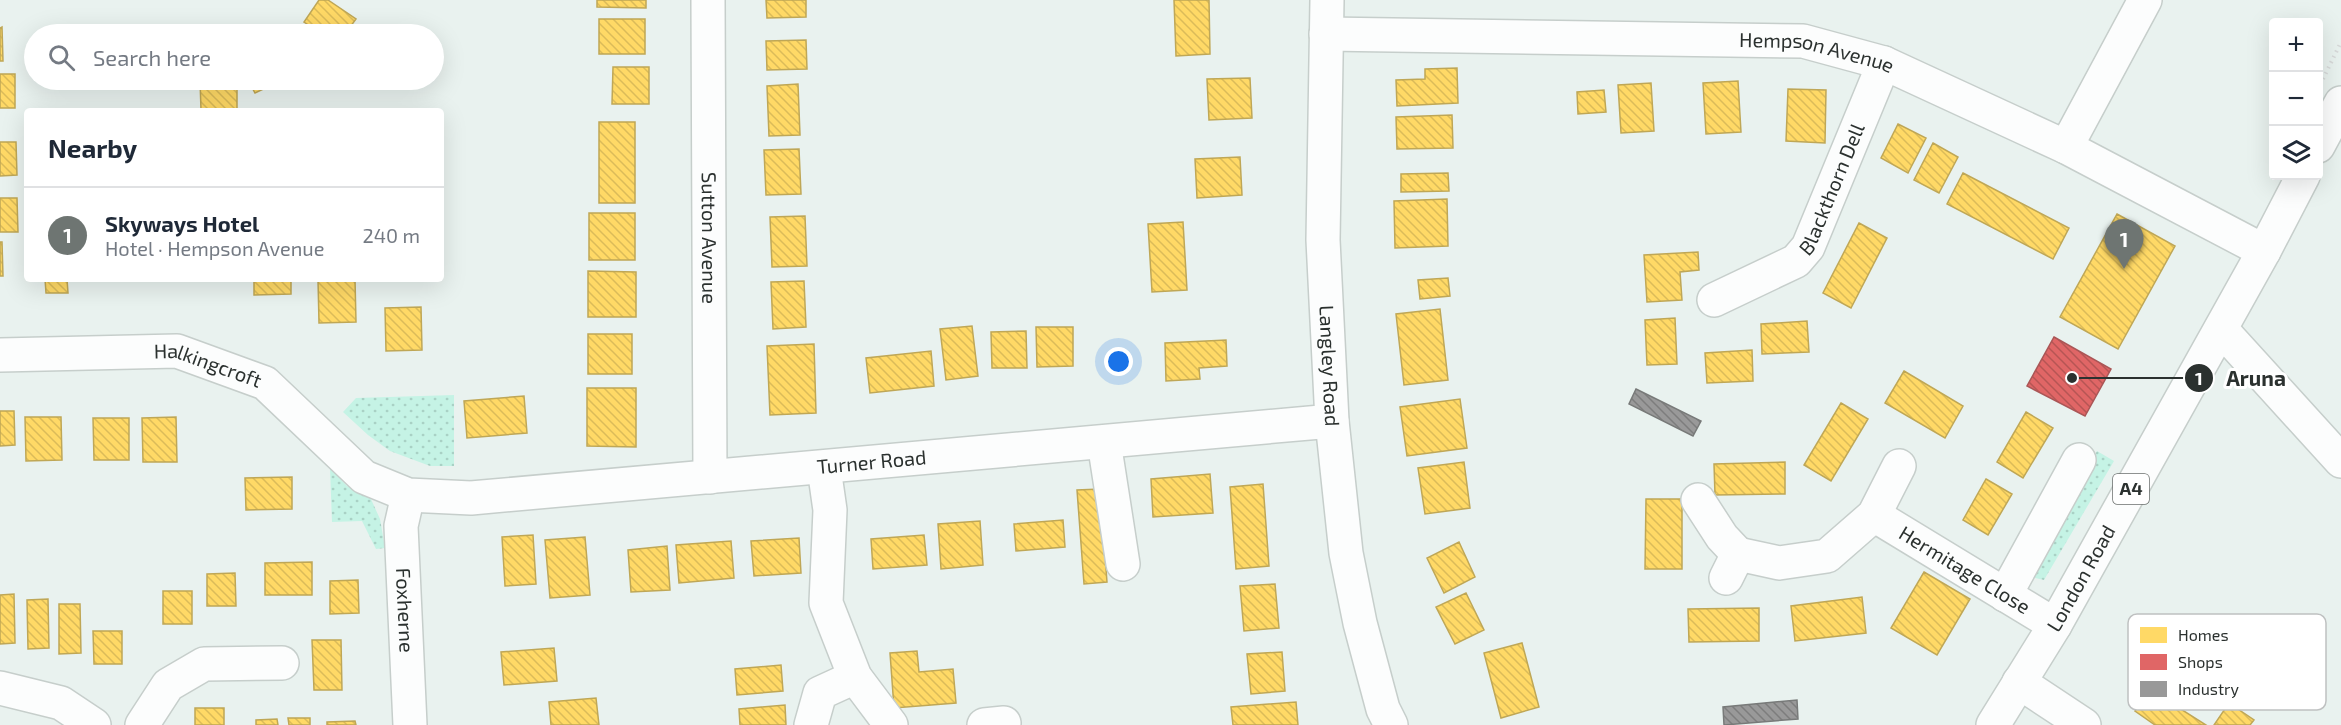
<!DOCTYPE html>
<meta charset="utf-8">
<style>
:root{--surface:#fff;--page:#f6f6f7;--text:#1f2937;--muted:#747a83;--line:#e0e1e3;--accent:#6e7572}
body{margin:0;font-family:"Exo 2",sans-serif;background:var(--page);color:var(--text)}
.controls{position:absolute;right:18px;top:18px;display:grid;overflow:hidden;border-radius:6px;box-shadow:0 6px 24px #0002}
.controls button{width:54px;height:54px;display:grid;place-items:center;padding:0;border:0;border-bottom:2px solid var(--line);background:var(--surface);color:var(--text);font:30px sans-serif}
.you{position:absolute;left:1119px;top:362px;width:21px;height:21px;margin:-15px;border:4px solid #fff;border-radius:50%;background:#1a73e8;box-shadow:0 0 0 9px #1a73e833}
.badge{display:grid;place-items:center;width:39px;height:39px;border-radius:50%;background:var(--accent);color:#fff;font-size:20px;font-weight:700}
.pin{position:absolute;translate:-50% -50px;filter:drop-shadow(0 2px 3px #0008)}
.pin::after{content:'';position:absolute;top:32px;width:21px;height:18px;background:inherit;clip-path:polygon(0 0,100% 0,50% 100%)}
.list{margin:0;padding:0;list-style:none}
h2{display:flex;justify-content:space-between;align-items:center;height:78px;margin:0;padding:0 24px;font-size:26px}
h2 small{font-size:20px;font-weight:400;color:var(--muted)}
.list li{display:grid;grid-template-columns:39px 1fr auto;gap:18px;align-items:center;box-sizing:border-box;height:96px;padding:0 24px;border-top:2px solid var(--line)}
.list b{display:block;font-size:22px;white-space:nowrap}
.list p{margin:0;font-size:20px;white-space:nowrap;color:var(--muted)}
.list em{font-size:20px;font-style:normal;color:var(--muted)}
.icon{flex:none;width:33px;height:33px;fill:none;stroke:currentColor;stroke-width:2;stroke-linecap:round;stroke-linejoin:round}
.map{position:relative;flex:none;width:2341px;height:725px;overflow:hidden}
.search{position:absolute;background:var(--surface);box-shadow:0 6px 24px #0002;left:24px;top:24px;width:420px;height:66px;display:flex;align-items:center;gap:15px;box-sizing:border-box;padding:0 21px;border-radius:33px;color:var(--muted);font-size:22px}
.panel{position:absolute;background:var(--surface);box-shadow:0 6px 24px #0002;left:24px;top:108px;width:420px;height:174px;border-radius:6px}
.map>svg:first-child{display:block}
</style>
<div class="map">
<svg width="2341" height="725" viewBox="0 0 2341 725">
<defs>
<pattern id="grass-dots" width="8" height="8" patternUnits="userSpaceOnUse" patternTransform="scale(1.5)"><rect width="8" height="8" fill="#c5f3e5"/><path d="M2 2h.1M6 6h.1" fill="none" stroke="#a9d1c5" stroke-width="1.8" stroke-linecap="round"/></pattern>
<pattern id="homes-back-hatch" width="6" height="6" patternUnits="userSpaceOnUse" patternTransform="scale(1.5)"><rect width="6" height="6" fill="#ffd966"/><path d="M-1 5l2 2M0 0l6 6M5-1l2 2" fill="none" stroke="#dbbb59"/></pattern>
<pattern id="shops-back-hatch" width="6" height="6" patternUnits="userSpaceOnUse" patternTransform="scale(1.5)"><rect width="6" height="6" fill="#e06666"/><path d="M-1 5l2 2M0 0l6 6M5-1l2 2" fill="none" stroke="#b65554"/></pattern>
<pattern id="industry-back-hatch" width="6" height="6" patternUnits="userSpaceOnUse" patternTransform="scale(1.5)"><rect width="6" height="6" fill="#999"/><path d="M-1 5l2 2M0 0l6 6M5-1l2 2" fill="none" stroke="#7d7d7d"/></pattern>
</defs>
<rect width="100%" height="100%" fill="#e9f2ef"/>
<path fill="url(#grass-dots)" d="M454 395V466H430L390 451 368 435 343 412 356 398Z
M2097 451 2114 461 2044 580 2027 576Z
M330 468 347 486 370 497 380 519 385 548 376 549 362 521 332 522Z"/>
<path fill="url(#homes-back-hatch)" stroke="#bfa756" stroke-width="1.5" d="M319 0H328L356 19 345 34H322L304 22Z
M597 0H646V8L597 7Z
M766 0H806V17L767 18Z
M1174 0H1209L1210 54 1176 56Z
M599 19H645V54H599Z
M2 27 3 61H0V28Z
M806 40 807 69 767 70 766 41Z
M613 67H649V104H612Z
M1457 68 1458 103 1397 106 1396 80 1425 79V69Z
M0 74H15V108H0Z
M1250 78 1252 118 1209 120 1207 79Z
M90 80H126V87L90 88Z
M134 80H170V86H134Z
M200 80H237V110H201Z
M248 80H269L272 85 255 93Z
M288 80H306L295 89Z
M1738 81 1741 132 1706 134 1703 83Z
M1651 83 1654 131 1621 133 1618 85Z
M798 84 800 135 769 136 767 86Z
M1788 89 1826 90 1825 143 1786 141Z
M1604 90 1606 112 1578 114 1577 92Z
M1452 115 1453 148 1397 149 1396 117Z
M599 122H635V203H599Z
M1898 124 1926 138 1908 173 1881 158Z
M0 142H16L17 175 0 176Z
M1933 143 1958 157 1939 193 1914 180Z
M799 149 801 194 766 195 764 150Z
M1240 157 1242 195 1197 198 1195 159Z
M1448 173 1449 191 1401 192V174Z
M1963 173 2069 228 2053 259 1947 204Z
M0 198H17L18 232H0Z
M1447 199 1448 246 1395 248 1394 201Z
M589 213H635V260H589Z
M2117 214 2175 246 2118 349 2060 317Z
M805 216 807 266 772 267 770 217Z
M1183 222 1187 290 1152 292 1148 224Z
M1859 223 1887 238 1851 308 1823 293Z
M0 242H2L3 276H0Z
M1698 252 1699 270 1680 272 1682 300 1647 302 1644 255Z
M588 271 636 272V317H588Z
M1448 278 1450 296 1420 299 1418 280Z
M45 279H67L68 293H46Z
M254 279H291V294L254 295Z
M355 279 356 322 319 323 318 280Z
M804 281 806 327 773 329 771 282Z
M421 307 422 350 386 351 385 308Z
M1440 309 1448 380 1404 385 1396 314Z
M1675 318 1677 364 1647 365 1645 320Z
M1807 321 1809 352 1762 354 1761 324Z
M972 326 978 376 946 380 940 329Z
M1036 327H1073V366L1037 367Z
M1026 331 1027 368H992L991 332Z
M588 334H632V374H588Z
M1226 340 1227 366 1199 368 1200 379 1166 381 1165 343Z
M814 344 816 413 770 415 767 346Z
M1752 350 1753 381 1707 383 1705 353Z
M931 351 934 386 870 393 866 358Z
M1904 371 1963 406 1945 438 1885 403Z
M587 388H636V447L587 446Z
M524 396 527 433 467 438 464 401Z
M1460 399 1467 448 1407 456 1400 407Z
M1841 403 1868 419 1831 481 1804 465Z
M0 411H14L15 445 0 446Z
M2026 412 2053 428 2023 478 1997 462Z
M25 417H61L62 460 26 461Z
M176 417 177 462H143L142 418Z
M93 418H129V460H94Z
M1464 462 1470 508 1425 514 1418 468Z
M1785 462V494L1715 495 1714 464Z
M1210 474 1213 513 1153 517 1151 479Z
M292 477V509L246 510 245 478Z
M1986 479 2012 494 1988 535 1963 520Z
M1263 484 1269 566 1236 569 1230 487Z
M1100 489 1107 582 1084 584 1077 490Z
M1646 499H1682V569H1645Z
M1063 520 1065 547 1016 551 1014 524Z
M980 521 983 565 941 569 938 524Z
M533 535 536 584 505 586 502 537Z
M924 535 927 565 873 569 871 539Z
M585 537 590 595 550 598 545 540Z
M799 538 801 573 754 576 751 541Z
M731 541 734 578 679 583 676 545Z
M1459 542 1475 577 1444 593 1427 558Z
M667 546 670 590 631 592 628 550Z
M312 562V595H265V563Z
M1924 572 1970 599 1937 655 1891 628Z
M235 573 236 606H207V574Z
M358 580 359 613 330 614V581Z
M1275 584 1279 628 1244 631 1240 586Z
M163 591H192V624H163Z
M1466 593 1484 630 1455 644 1436 607Z
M14 594 15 643 0 644V595Z
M1862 597 1866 633 1795 641 1791 606Z
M48 599 49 648 28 649 27 600Z
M59 604H80L81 653 59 654Z
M1759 608V641L1689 642 1688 609Z
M93 631H122V664H94Z
M312 640H341L342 690H314Z
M1522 643 1539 707 1501 718 1484 653Z
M554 648 557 681 504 685 501 652Z
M917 651 919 672 953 669 956 703 894 708 890 653Z
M1282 652 1285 691 1251 694 1247 654Z
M781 665 783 691 737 695 735 669Z
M2162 670 2191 689 2179 708 2206 725H2155L2135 711Z
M596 698 599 725H551L549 702Z
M1296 702 1298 725H1233L1231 707Z
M2229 703 2254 720 2250 725H2214Z
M785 705 786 725H740L739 709Z
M195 708H224V725H195Z
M288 718H310V725H289Z
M277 719 278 725H256V720Z
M355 721 356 725H327V722Z"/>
<path fill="url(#shops-back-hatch)" stroke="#aa5656" stroke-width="1.5" d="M2054 337 2111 369 2085 416 2027 386Z"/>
<path fill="url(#industry-back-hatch)" stroke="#787a79" stroke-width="1.5" d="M1636 389 1701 421 1693 436 1629 404Z
M1797 700 1798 719 1724 725 1723 707Z"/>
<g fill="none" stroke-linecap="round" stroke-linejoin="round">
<defs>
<g id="minor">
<path id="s1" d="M708 0 710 477"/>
<path id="s2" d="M1327 0 1323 240 1332 421 1346 553 1360 623 1383 709 1391 725"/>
<path id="s3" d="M1326 34 1803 41 1884 63 2066 147 2264 251"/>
<path d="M2066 147 2145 0"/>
<path id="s4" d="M1714 300 1796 261 1808 247 1884 63"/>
<path d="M2221 329 2341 461"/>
<path id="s5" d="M0 355 177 351 265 383 364 477 408 495 471 498 1332 421"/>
<path d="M1104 442 1123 564"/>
<path d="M824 468 830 510 826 603 855 677 891 725"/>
<path id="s6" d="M408 495 401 526 410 725"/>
<path d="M1698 500 1722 537 1738 554 1726 578"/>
<path id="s7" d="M1874 515 2055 625"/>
<path d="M1738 554 1779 563 1827 556 1874 515 1899 466"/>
<path d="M2005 595 2079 460"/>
<path d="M2019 682 2084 725"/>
<path d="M0 688 61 703 94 725"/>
<path d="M142 725 168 685 204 664 282 663"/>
<path d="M811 725 820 693 855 677"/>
<path d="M984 725 1004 723"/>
</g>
<g id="major">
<path d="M2318 146 2341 103"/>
<path id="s8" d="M1993 725 2055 625 2264 251 2303 176"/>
</g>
</defs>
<use href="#minor" stroke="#c6cecb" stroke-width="36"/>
<use href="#major" stroke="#c6cecb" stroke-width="36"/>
<path stroke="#d7d9d9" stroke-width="4" stroke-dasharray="1.5 4.5" stroke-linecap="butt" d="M2323 79 2341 42"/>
<use href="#minor" stroke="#fcfdfd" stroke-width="33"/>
<use href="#major" stroke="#fcfdfd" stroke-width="33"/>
</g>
<g text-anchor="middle" stroke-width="6" stroke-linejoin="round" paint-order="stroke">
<rect fill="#fff" stroke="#6b6f6d" stroke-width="1.5" x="2113" y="474" width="36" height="30" rx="4.5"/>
<g font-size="18" font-weight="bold" fill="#2b312f">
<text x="2131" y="495">A4</text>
</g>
<g font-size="20" fill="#2b312f" stroke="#fff">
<text dy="7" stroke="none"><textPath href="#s3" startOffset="492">Hempson Avenue</textPath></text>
<text dy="7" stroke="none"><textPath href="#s4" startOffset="172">Blackthorn Dell</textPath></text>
<text dy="7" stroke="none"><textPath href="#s1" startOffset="238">Sutton Avenue</textPath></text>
<text dy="7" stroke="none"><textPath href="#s2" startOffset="366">Langley Road</textPath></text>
<text dy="7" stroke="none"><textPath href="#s5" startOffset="210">Halkingcroft</textPath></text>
<text dy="7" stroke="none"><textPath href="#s5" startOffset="920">Turner Road</textPath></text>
<text dy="7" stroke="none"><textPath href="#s7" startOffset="106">Hermitage Close</textPath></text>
<text dy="7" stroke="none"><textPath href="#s8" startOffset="171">London Road</textPath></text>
<text dy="7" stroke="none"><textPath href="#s6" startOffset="116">Foxherne</textPath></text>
</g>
</g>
<rect x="2128" y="614" width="198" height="96" rx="9" fill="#fff" stroke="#bfc1c1" stroke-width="1.5"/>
<rect x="2140" y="627" width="27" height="16" fill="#ffd966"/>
<rect x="2140" y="654" width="27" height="16" fill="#e06666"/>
<rect x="2140" y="681" width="27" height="16" fill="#999"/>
<g font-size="16" fill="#2b312f">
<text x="2178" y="641">Homes</text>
<text x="2178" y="668">Shops</text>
<text x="2178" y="695">Industry</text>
</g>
<path fill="none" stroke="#2b312f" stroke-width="2" d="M2072 378L2199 378"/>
<g fill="#2b312f" stroke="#fff" stroke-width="2">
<circle cx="2072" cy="378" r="6"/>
<circle cx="2199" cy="378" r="15"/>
</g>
<g font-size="18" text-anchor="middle" font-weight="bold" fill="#fff">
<text x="2199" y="385">1</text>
</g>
<g font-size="21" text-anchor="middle" font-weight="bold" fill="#2b312f" stroke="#fff" stroke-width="6" stroke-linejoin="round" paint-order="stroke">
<text x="2256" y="386">Aruna</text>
</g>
</svg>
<div class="controls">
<button>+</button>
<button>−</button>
<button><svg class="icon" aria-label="layers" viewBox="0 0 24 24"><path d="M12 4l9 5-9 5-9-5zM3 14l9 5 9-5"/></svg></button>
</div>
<div class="you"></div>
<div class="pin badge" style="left:2124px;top:269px">1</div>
<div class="search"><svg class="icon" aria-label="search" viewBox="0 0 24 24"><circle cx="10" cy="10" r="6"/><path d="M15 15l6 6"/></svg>Search here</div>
<section class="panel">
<h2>Nearby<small></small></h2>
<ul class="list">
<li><span class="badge">1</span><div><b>Skyways Hotel</b><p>Hotel · Hempson Avenue</p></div><em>240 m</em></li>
</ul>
</section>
</div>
